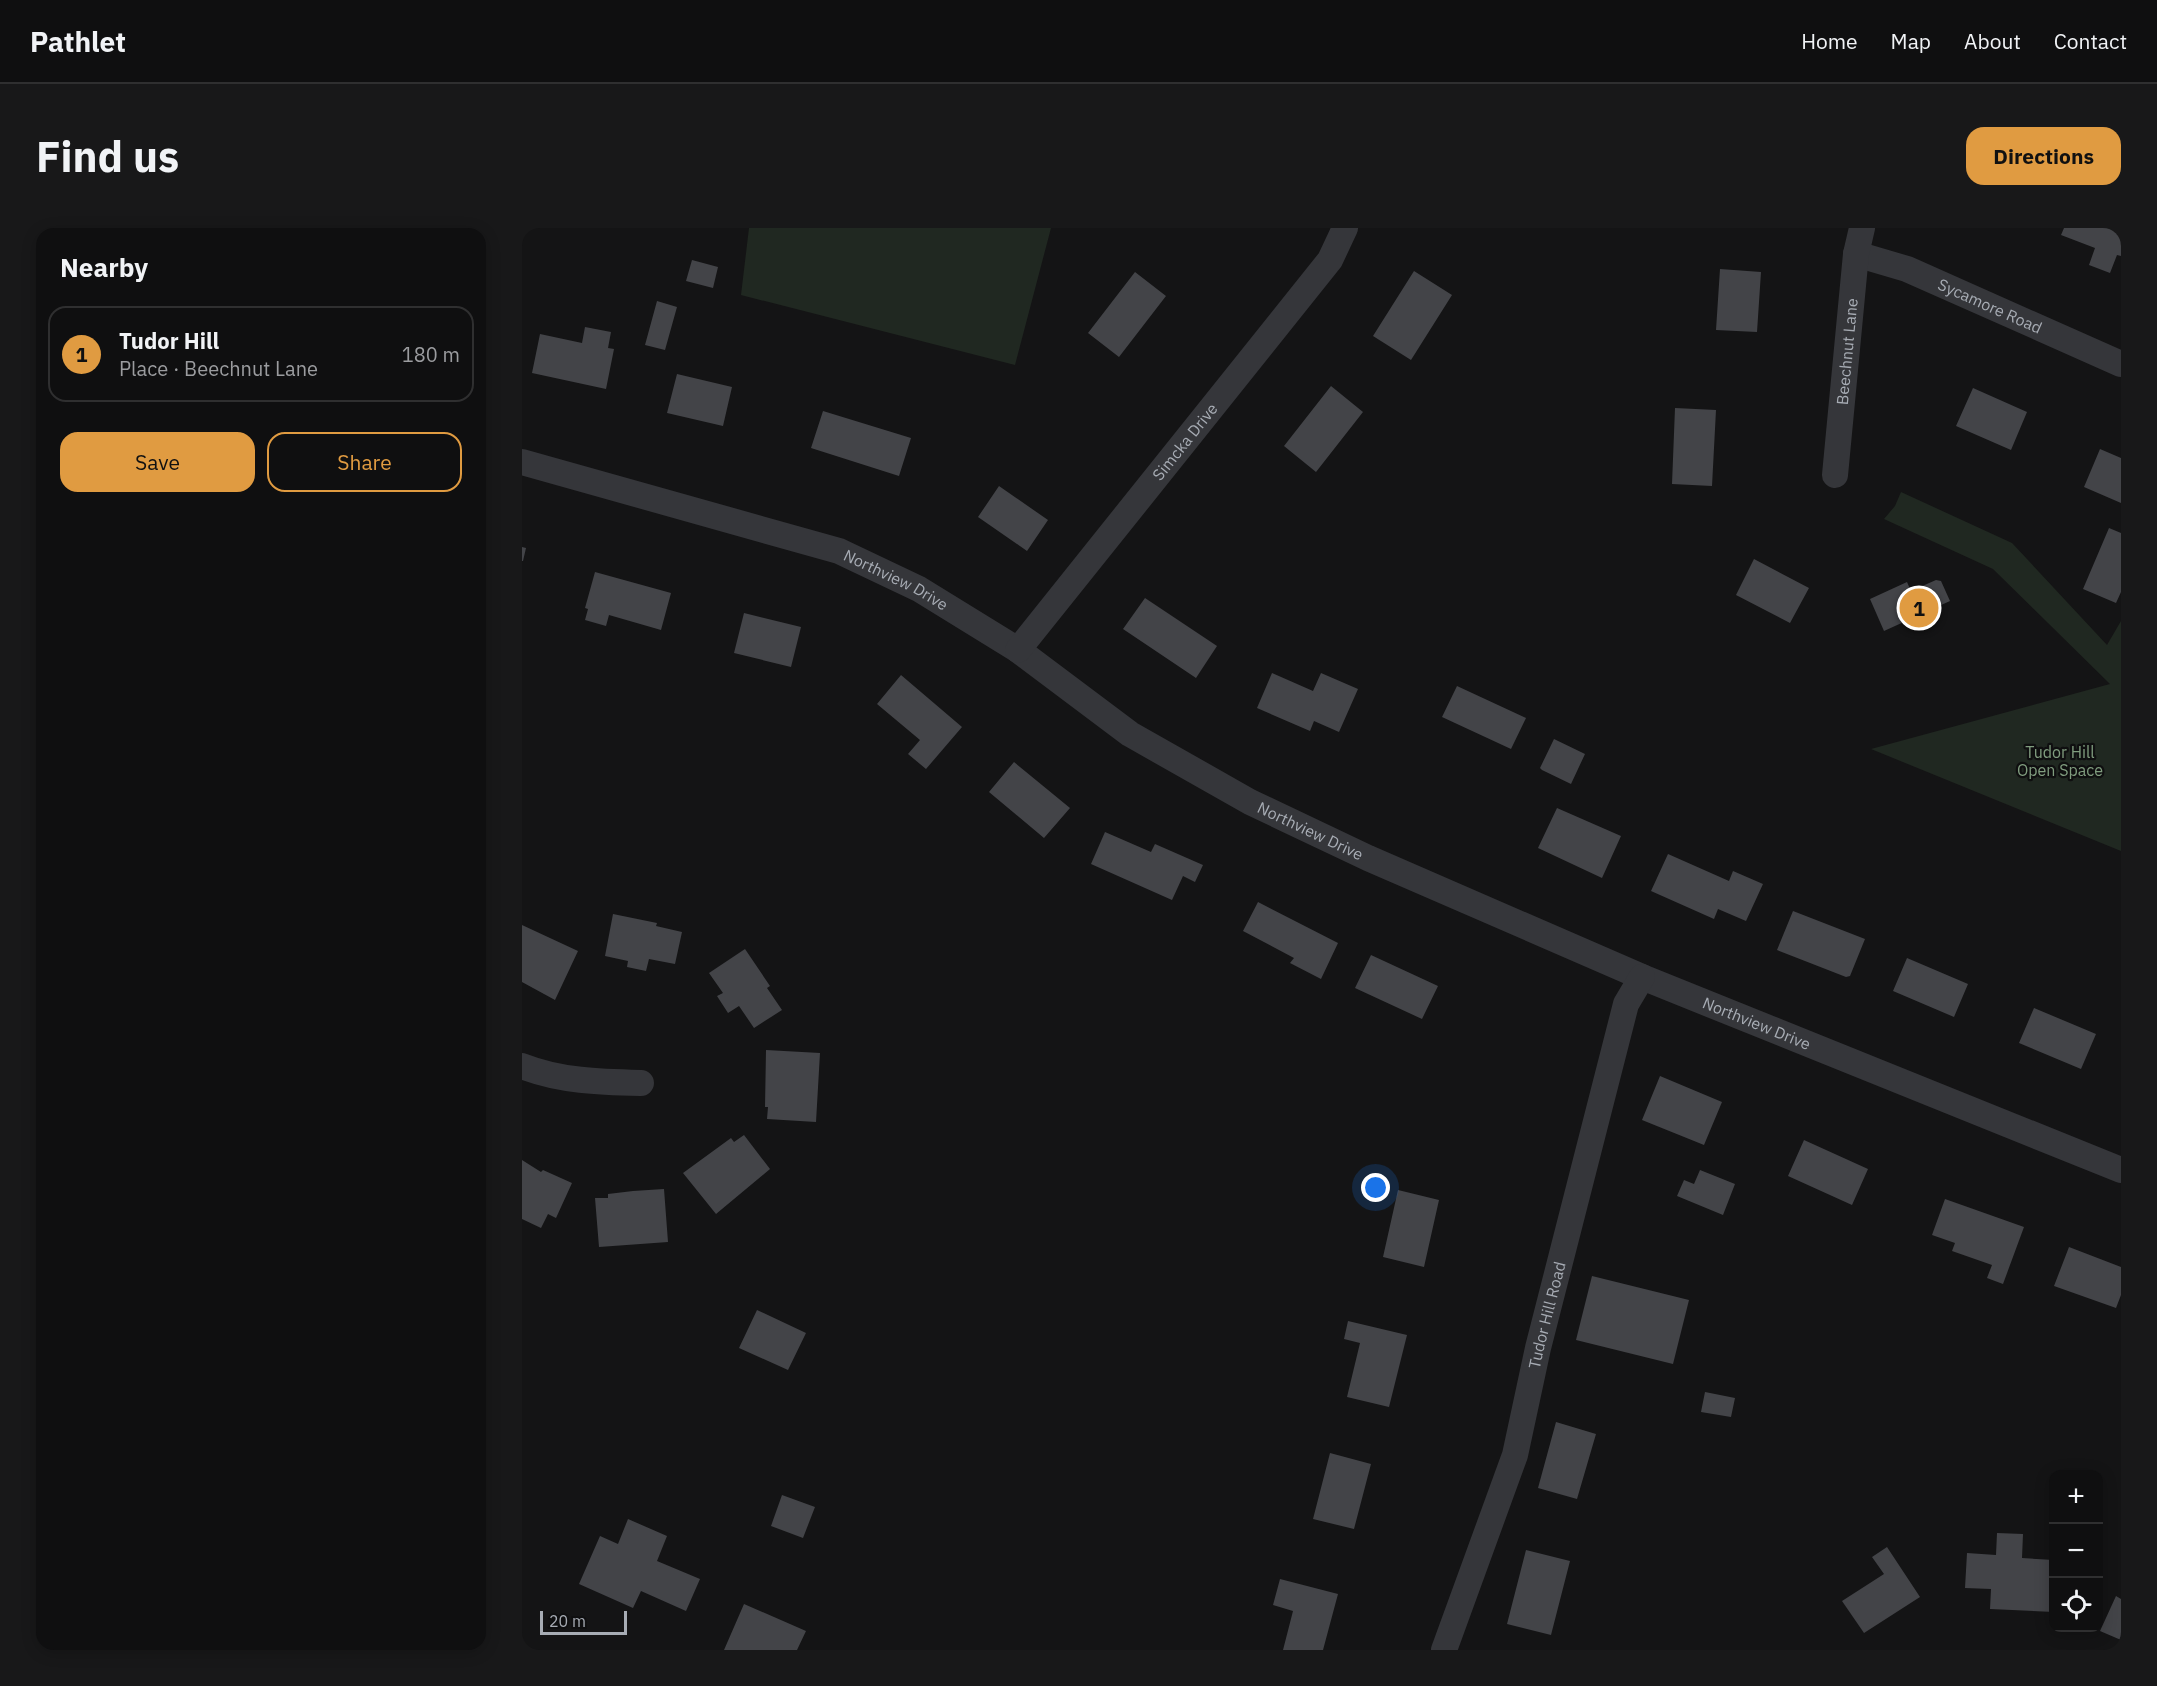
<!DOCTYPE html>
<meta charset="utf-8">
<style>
:root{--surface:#0f0f10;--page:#181819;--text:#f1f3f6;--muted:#9b9c9f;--line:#2f2f30;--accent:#e09b41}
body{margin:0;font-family:"IBM Plex Sans",sans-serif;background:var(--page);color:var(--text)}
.controls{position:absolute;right:18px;bottom:18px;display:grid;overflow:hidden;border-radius:12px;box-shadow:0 3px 15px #0003}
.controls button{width:54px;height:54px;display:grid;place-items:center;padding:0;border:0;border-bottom:2px solid var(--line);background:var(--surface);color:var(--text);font:30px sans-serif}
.scale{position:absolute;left:18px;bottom:15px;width:87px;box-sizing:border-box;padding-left:6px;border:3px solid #a7acb4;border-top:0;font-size:16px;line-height:21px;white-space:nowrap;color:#a7acb4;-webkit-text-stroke:4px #0f0f10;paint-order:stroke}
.you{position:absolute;left:854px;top:960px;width:21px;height:21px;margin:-15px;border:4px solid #fff;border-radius:50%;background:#1a73e8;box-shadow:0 0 0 9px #1a73e833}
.badge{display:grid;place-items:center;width:39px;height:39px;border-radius:50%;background:var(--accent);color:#111;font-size:20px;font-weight:700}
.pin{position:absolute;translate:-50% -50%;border:3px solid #fff;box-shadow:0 2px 6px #0006}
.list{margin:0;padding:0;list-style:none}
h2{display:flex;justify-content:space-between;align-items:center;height:78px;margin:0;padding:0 24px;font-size:26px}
h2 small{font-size:20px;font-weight:400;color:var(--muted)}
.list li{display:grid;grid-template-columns:39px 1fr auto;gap:18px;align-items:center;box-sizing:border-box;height:96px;margin:0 12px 12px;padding:0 12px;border:2px solid var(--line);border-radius:18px}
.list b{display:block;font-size:22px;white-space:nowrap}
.list p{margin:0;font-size:20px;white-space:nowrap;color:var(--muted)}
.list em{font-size:20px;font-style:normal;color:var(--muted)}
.actions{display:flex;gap:12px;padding:18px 24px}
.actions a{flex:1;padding:14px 0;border:2px solid var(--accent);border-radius:18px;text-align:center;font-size:21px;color:var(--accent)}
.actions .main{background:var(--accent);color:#111}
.icon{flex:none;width:33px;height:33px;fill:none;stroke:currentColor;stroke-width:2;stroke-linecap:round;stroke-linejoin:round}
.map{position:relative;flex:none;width:1599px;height:1422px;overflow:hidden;border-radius:18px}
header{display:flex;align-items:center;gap:36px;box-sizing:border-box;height:84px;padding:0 30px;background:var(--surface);border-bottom:2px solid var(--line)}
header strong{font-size:28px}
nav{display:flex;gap:33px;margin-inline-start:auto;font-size:21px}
.intro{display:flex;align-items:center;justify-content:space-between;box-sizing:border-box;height:144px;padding:0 36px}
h1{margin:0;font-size:42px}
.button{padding:15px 27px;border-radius:18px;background:var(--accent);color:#111;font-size:21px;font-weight:700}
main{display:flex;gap:36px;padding:0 36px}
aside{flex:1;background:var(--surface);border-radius:18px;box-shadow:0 3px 15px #0003}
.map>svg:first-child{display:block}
</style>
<header>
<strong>Pathlet</strong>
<nav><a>Home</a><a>Map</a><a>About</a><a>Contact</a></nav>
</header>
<div class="intro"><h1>Find us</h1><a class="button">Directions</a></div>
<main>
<aside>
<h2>Nearby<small></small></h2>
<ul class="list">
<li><span class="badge">1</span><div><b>Tudor Hill</b><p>Place · Beechnut Lane</p></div><em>180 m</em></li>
</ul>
<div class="actions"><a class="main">Save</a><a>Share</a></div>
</aside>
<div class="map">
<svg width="1599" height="1422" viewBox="0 0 1599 1422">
<rect width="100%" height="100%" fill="#141415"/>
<path fill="#202821" d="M227 0H529L493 137 219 67Z
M1379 264 1490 315 1585 417 1599 393V623L1349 521 1588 456 1471 341 1362 291 1373 278Z"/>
<path fill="#434448" d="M1542 0H1599V28L1595 27 1588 45 1567 37 1573 20 1539 7Z
M170 32 196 39 191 60 164 53Z
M1198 41 1239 44 1235 104 1194 102Z
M892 43 930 67 889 132 851 108Z
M613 44 644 68 597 129 566 105Z
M135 73 155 79 143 122 123 117Z
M63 99 89 104 86 120 92 121 84 161 10 145 18 106 60 115Z
M155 146 210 159 201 198 145 185Z
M809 158 841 184 794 244 762 218Z
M1451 160 1505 184 1489 222 1434 198Z
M1153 180 1194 182 1190 258 1150 256Z
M301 183 389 210 377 248 289 220Z
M1578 221 1599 230V275L1562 259Z
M477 258 526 292 505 323 456 289Z
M1587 300 1599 305V364L1594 375 1561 361Z
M0 319 4 320 1 333H0Z
M1232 331 1287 360 1268 395 1214 367Z
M73 344 149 365 139 402 87 387 84 398 63 392 66 381 63 380Z
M1414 352 1419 353 1428 373 1362 403 1348 371 1385 354 1389 363Z
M623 370 695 418 674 450 601 401Z
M222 385 279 399 269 439 212 425Z
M750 445 791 463 799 445 836 461 817 504 792 493 788 503 735 480Z
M379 447 440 499 404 541 386 526 398 512 355 476Z
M935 458 1004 490 989 521 920 489Z
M1032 511 1063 526 1049 556 1020 542 1018 540Z
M492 534 548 580 522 610 467 564Z
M1035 580 1099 608 1080 650 1016 620Z
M583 604 629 624 633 616 681 637 673 654 661 648 650 672 569 636Z
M1146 626 1207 653 1211 643 1241 656 1224 693 1196 681 1192 691 1129 663Z
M736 674 816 715 799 751 768 735 772 730 721 703Z
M1271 683 1343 711 1328 748 1324 749 1255 722Z
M91 686 135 695 134 698 160 704 153 736 127 731 124 743 105 739 106 733 83 728Z
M0 697 56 723 33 772 0 754Z
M223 721 248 758 245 760 260 782 232 800 217 778 206 785 195 768 201 765 187 745Z
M849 727 916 758 900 791 833 760Z
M1385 730 1446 756 1432 789 1371 763Z
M1512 780 1574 806 1559 841 1497 815Z
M244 822 298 825 294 894 245 891 246 879H243Z
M1138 848 1200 874 1182 917 1120 892Z
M222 907 248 941 194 986 161 945 209 910 212 914Z
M1282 912 1346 941 1330 977 1266 948Z
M0 932 19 944 21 942 50 955 34 990 26 986 19 1000 0 991Z
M1178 942 1213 956 1201 987 1155 968 1162 952 1172 956Z
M142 961 146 1014 77 1019 73 970H86V966L111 963Z
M876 962 917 972 902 1039 861 1029Z
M1423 971 1502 999 1481 1056 1465 1050 1470 1037 1430 1023 1433 1015 1410 1007Z
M1547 1019 1599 1039V1067L1594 1080 1532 1058Z
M1070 1048 1167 1072 1151 1136 1054 1112Z
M235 1082 284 1105 266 1142 217 1120Z
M826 1093 885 1107 867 1179 825 1169 838 1115 822 1111Z
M1183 1164 1213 1170 1209 1189 1179 1184Z
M1034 1194 1074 1206 1055 1271 1016 1260Z
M808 1225 849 1236 832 1301 791 1291Z
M260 1267 293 1279 281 1310 249 1298Z
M106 1291 145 1308 135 1333 178 1351 164 1383 119 1363 111 1380 57 1356 78 1308 96 1316Z
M1475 1305 1501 1306 1500 1330 1532 1332V1384L1468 1381 1469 1361 1443 1360 1445 1325 1474 1327Z
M1365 1319 1398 1369 1342 1405 1320 1373 1362 1346 1350 1329Z
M1004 1322 1048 1333 1029 1407 985 1396Z
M758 1351 816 1366 801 1422H761L771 1383 751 1377Z
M1594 1368 1599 1371V1412L1578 1403Z
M222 1376 284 1403 275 1422H202Z"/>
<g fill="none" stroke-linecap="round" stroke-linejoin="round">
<g stroke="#35363a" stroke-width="26">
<path id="s1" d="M1334 26 1385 41 1599 136"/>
<path id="s2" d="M0 234 317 323 397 361 496 422 608 506 728 574 846 630 1120 749 1599 942"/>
<path id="s3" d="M1313 247 1334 26 1340 0"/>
<path id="s4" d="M496 422 808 32 823 0"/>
<path d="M0 838C38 853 78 854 119 855"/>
<path id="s5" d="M922 1422 993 1227 1016 1120 1104 776 1120 749"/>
</g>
</g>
<g text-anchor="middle" stroke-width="4.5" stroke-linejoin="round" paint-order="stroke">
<g font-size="16" fill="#a7acb4" stroke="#0f0f10">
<text dy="6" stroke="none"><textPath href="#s1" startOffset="144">Sycamore Road</textPath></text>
<text dy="6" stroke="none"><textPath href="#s3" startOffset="124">Beechnut Lane</textPath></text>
<text dy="6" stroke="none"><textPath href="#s4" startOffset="267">Simcka Drive</textPath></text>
<text dy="6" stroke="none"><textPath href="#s2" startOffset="393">Northview Drive</textPath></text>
<text dy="6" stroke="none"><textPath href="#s2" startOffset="879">Northview Drive</textPath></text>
<text dy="6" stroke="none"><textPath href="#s2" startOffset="1365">Northview Drive</textPath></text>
<text dy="6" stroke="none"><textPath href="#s5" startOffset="351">Tudor Hill Road</textPath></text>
</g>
<g font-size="16" fill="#809d7f" stroke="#0f0f10">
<text x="1538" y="530">Tudor Hill<tspan x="1538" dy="18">Open Space</tspan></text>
</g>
</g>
</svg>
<div class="controls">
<button>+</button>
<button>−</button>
<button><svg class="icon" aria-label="locate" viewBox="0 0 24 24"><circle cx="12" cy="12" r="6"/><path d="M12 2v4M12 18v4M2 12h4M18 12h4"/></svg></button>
</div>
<div class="scale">20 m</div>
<div class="you"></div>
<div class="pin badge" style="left:1397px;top:380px">1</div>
</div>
</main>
